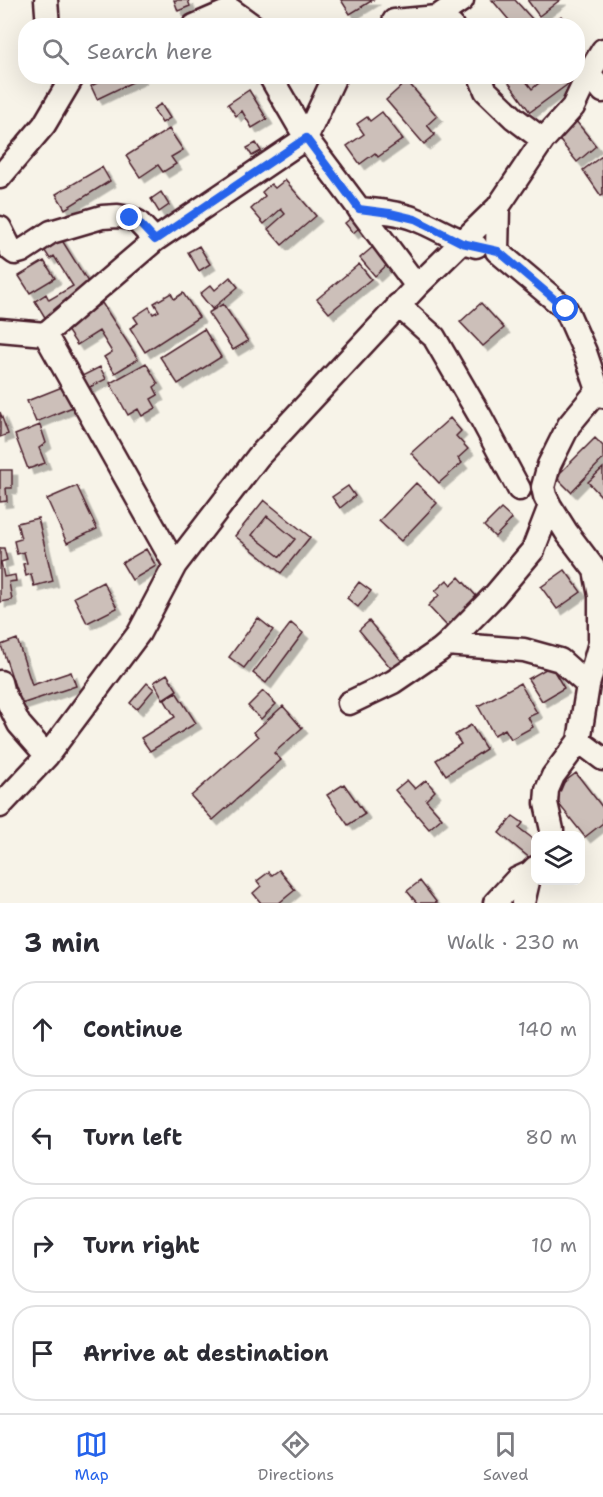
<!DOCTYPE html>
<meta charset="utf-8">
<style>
:root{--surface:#fff;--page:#f2f2f3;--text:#2b2b33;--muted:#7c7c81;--line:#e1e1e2;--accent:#2563eb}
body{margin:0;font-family:"Shantell Sans",sans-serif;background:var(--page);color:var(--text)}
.controls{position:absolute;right:18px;bottom:18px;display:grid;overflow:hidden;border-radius:12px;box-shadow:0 6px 24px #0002}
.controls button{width:54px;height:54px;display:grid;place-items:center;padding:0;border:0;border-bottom:2px solid var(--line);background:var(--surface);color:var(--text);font:30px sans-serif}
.stop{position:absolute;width:18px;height:18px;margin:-14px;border:4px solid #2563eb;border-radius:50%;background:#fff}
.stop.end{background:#2563eb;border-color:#fff;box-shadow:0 2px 6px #0008}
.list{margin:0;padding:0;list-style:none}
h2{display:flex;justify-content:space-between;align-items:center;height:78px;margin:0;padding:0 24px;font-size:26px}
h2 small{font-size:20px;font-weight:400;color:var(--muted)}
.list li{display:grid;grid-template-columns:39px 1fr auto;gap:18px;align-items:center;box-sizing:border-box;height:96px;margin:0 12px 12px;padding:0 12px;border:2px solid var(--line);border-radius:24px}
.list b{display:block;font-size:22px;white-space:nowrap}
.list em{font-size:20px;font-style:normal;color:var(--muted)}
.icon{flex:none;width:33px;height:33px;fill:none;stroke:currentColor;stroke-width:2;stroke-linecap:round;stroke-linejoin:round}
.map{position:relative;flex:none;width:603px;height:903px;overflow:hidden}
.search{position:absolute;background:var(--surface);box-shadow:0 6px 24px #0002;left:18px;right:18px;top:18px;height:66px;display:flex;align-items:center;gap:15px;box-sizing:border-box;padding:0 21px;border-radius:24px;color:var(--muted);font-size:22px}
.sheet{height:510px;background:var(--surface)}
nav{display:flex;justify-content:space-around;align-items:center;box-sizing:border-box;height:84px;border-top:2px solid var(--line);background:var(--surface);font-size:16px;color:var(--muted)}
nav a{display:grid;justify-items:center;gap:3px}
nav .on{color:var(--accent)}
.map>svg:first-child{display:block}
</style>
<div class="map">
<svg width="603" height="903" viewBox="0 0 603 903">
<defs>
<filter id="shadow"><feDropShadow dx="5.5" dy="5.5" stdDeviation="0" flood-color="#0004"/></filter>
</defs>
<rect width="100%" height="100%" fill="#f7f3e8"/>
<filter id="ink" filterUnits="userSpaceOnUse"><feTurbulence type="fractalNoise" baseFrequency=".0167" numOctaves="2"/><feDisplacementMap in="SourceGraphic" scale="12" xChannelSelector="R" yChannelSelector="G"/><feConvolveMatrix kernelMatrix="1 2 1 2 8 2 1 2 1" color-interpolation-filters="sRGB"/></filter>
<g filter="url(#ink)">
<path fill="#ccbfb9" stroke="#4a1f2b" stroke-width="1.5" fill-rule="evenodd" filter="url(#shadow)" d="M174 0H188L190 6 178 11Z
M341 0H373L350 14Z
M492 0H515L533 20 527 26H514Z
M529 0H560L539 16 528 1Z
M561 16 569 26H549Z
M111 76H140L141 78 97 99 91 86Z
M504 76H522L532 89 547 76H579L530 112Z
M522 76H547L532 89Z
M407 81 437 116 427 125 435 135 424 144 386 100Z
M249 90 267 119 252 128 242 111 236 116 228 104Z
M161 104 170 118 162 123 153 109Z
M382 112 403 139 378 157 375 153 360 164 347 146 364 134 357 124 367 117 370 121Z
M576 121 596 146 577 162 557 137Z
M169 129 183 150 171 157 176 164 163 172 158 165 140 177 126 156Z
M256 143 261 151 252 156 247 148Z
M602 156 603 195 601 196 583 170Z
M102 167 110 181 65 209 56 194Z
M285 180 316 216 282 245 268 229 285 214 281 209 264 224 251 209 265 196 262 192 271 184 275 188Z
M161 192 169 205 159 212 151 199Z
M356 214 364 224 353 233 345 223Z
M58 234 93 290 46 319 35 301 46 294 49 300 73 286 54 256 50 259 41 245Z
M199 246 210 264 199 271 188 252Z
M374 246 389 263 375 276 360 258Z
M44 261 55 278 30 293 19 276Z
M359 264 371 279 329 313 317 299Z
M230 277 238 287 212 309 200 294 211 285 215 290Z
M171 293 174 299 183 293 199 317 145 352 130 328 138 323 134 317 149 307 153 314 159 311 154 303Z
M102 303 138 359 115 373 104 357 112 352 99 331 77 345 65 327Z
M481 303 504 328 483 346 460 322Z
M223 304 248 341 233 350 208 313Z
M204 329 221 357 178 384 160 357Z
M146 363 158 384 154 387 158 395 151 399 156 408 142 416 138 409 128 415 110 383Z
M100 367 106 379 88 388 82 376Z
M67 385 75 406 36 422 27 401Z
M0 412 8 434 0 437Z
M450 418 461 431 456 436 468 449 458 458 462 463 439 483 411 453Z
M40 425 46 443 39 448 45 463 28 469 15 435Z
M595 438 603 446V459L571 492 556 477Z
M603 468V498L588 482Z
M0 470H12V488H6L7 501 0 502Z
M416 483 437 503 401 541 379 521Z
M77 486 97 529 67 543 47 499Z
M348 486 355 496 340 508 332 497Z
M264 500 310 537 281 573 235 536ZM267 516 295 539 280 557 252 535Z
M501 509 512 519 495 537 484 526Z
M267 516 295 539 280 557 252 535Z
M38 518 53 581 34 586 31 574 26 576 23 564 27 563 24 552 17 554 14 541 21 539 17 523Z
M0 548H4L7 560 1 562 4 577 15 575 16 581 9 582 12 600 0 602Z
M146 549 156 566 132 580 122 563Z
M565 570 581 592 557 609 541 587Z
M459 577 478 598 447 626 428 606 439 595 435 591 447 580 451 585Z
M103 582 117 608 87 623 74 597Z
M359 582 371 591 358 607 347 598Z
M258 618 273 630 244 668 229 657Z
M369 621 405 665 395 673 359 630Z
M291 623 303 633 266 683 253 673Z
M17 639 32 685 71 672 76 686 21 704 1 645Z
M551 666 564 688 542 701 528 679Z
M167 674 177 690 163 699 154 682Z
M147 683 154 689 137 709 130 703Z
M520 683 537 713 528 717 533 727 511 739 505 729 494 735 478 706Z
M263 691 276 704 261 719 248 706Z
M176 692 196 723 150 751 141 738 175 717 164 699Z
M283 706 302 728 274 753 281 760 213 820 191 796 258 737 254 732Z
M471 725 486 749 446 775 436 760 461 744 455 735Z
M576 773 603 808V823L585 837 550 793Z
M407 780 415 789 426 780 435 791 426 800 442 818 429 829 395 790Z
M344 784 365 814 348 825 327 795Z
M513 816 523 823 519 828 536 841V854L531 859 499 833Z
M279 870 295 890 279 903H261L253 893 261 886 257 881 269 872 272 875Z
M420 881 437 903H417L407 891Z"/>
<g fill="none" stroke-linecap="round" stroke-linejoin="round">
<defs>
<path id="minor" d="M46 0 48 26
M437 17 462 0
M394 21 437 17 452 26
M194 26 231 10 253 26
M589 73 603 91
M270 76 306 138 417 286
M480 76 486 91 514 118 543 140
M0 177 44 125 73 76
M498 207 497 251 566 309 585 352 598 390 603 396
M359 209C378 211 397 212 415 219 436 227 454 240 476 246
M0 228 11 250 15 253 22 251 51 232 102 217 118 216 130 218 138 222 155 240
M398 305 434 337 480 416 519 489
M0 330 45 334 155 240 306 138 335 76
M45 334 175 565
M447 644 524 650 560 660 588 685
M0 682 2 690 19 724 47 756
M349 703 393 682 440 650 447 644 495 595 533 550 550 506
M579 741 603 759
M0 806 47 756 139 633 175 565 258 457 417 286 498 207 543 140 573 107 589 73 603 50
M551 836 552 830 546 803 547 790 553 776 579 741 588 685 600 643V596L595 570 567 533 550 506 545 496 543 487 549 465 569 425 598 390
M495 903 517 879 530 873
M523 903 530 873 535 868"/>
</defs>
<use href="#minor" stroke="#4a1f2b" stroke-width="27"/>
<use href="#minor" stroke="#f7f3e8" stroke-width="22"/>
</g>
</g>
<g fill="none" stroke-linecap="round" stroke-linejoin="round" filter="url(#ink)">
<path stroke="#2563eb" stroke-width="8" d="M130 218 138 222 155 240 306 138 359 209 390 213 415 219 462 243 498 251 566 309"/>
</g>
</svg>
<div class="controls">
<button><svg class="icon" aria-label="layers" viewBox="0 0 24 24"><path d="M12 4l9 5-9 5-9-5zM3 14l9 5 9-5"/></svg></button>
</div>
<div class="stop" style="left:566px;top:309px"></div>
<div class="stop end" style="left:130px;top:218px"></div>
<div class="search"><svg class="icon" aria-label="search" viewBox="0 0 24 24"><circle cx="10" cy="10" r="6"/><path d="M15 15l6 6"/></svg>Search here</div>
</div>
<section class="sheet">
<h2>3 min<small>Walk · 230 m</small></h2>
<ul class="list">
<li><svg class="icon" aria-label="ahead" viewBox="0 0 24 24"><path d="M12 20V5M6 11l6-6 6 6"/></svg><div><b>Continue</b></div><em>140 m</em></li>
<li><svg class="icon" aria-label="left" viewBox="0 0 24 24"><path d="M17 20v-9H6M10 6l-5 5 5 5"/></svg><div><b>Turn left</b></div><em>80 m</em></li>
<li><svg class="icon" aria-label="right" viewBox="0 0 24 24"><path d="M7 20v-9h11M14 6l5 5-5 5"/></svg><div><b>Turn right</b></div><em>10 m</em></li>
<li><svg class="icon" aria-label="arrive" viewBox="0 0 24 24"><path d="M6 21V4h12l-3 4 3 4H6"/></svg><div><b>Arrive at destination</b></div></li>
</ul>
</section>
<nav>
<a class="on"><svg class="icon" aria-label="map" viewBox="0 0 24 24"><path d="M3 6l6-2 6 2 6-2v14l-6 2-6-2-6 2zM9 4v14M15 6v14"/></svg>Map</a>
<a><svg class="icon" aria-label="directions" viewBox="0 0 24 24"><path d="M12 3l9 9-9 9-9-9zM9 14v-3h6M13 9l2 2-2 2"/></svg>Directions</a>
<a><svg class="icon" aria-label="saved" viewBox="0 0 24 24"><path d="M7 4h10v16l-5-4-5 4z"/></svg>Saved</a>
</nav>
